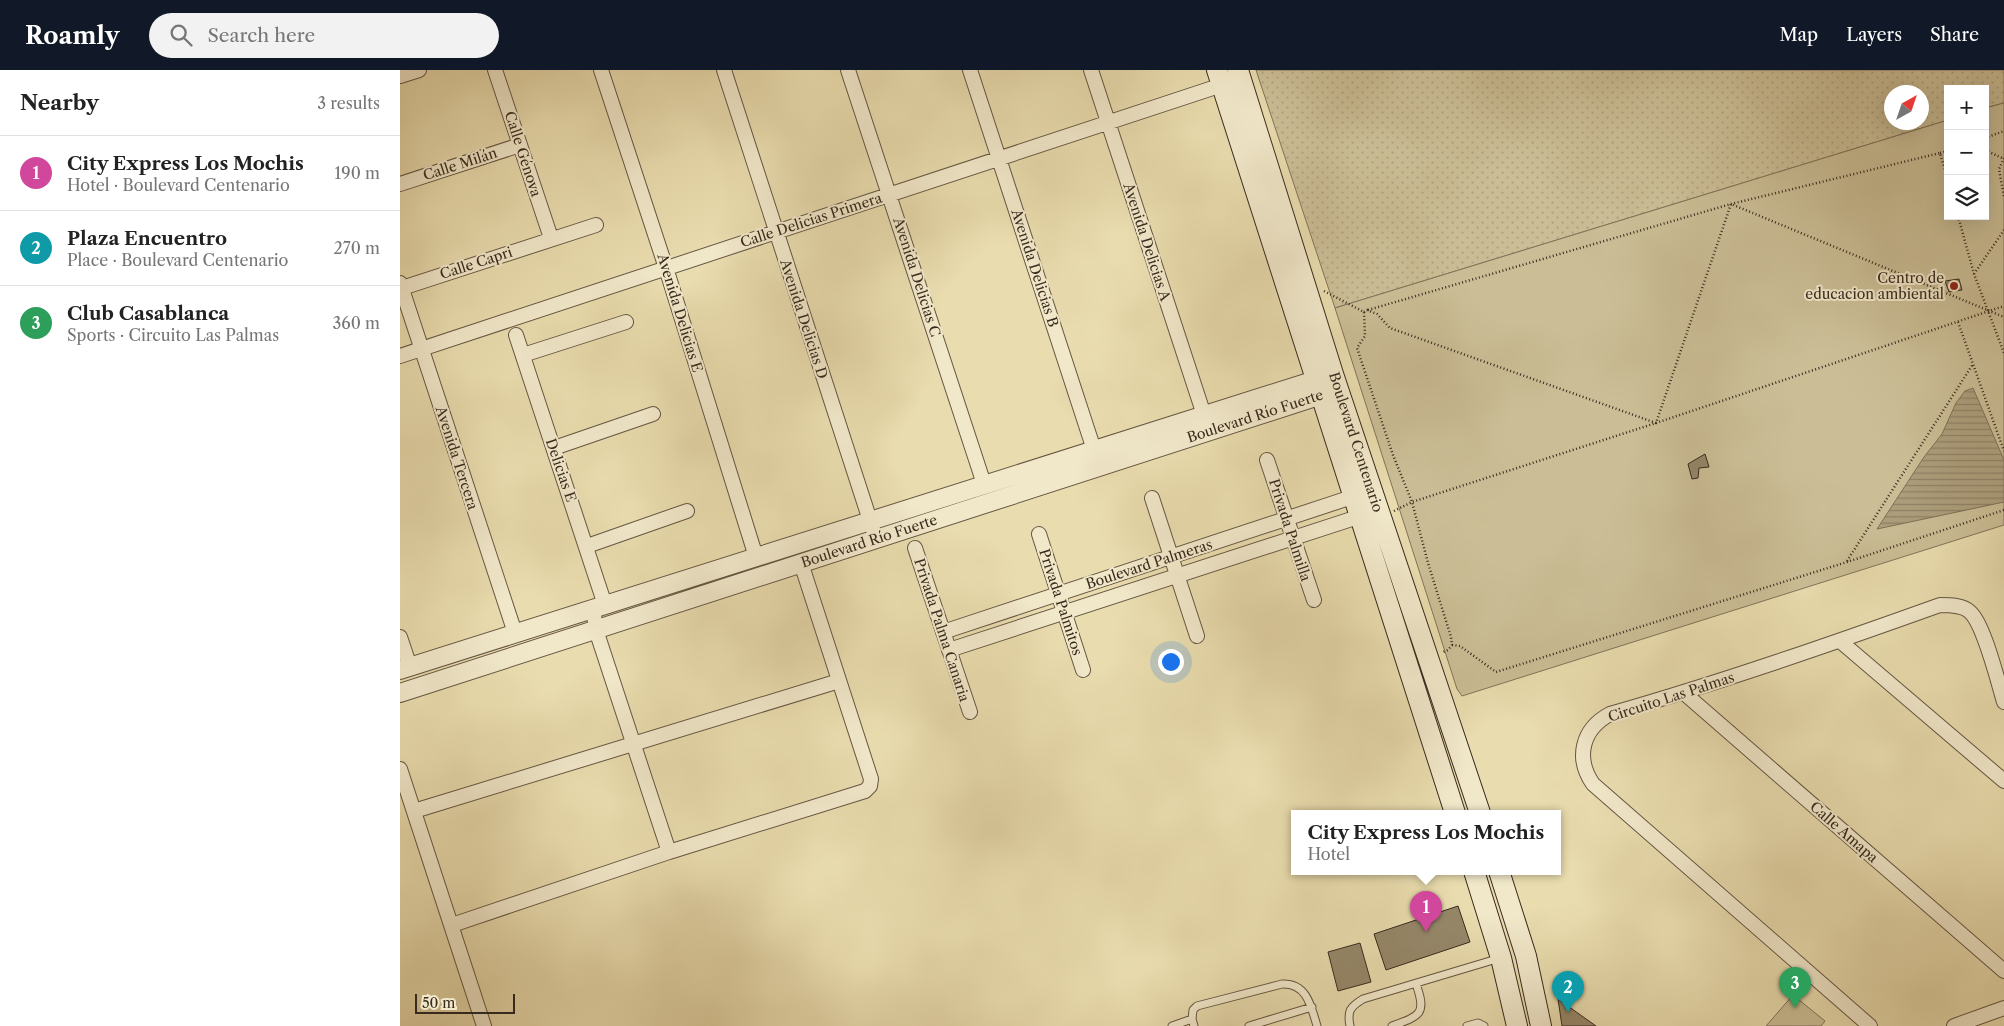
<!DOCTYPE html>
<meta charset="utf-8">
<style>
:root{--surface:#fff;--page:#f2f2f2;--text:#222;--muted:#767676;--line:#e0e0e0;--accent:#111827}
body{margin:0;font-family:"Libre Caslon Text",serif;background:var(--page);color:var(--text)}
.controls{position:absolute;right:15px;top:15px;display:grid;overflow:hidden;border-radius:0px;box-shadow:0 5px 20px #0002}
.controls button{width:45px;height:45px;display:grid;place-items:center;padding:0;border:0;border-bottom:1px solid var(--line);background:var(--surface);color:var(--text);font:25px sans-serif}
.compass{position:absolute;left:1484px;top:15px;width:45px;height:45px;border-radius:50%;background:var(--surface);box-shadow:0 5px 20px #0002;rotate:40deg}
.scale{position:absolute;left:15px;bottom:12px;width:100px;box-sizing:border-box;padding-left:5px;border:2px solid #392a1e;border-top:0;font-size:14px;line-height:18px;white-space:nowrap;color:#392a1e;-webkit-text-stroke:4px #f1e8ca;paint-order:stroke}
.you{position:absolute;left:770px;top:591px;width:18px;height:18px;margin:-12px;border:4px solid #fff;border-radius:50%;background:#1a73e8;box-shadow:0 0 0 8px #1a73e833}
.badge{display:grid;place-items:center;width:32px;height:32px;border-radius:50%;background:var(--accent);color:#fff;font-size:16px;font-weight:700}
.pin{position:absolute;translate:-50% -41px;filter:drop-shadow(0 1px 2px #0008)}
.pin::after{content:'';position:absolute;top:26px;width:18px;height:15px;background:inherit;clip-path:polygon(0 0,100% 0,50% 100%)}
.popup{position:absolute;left:891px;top:740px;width:270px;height:65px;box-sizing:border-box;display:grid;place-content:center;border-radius:0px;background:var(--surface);filter:drop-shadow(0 1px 4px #0005);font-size:16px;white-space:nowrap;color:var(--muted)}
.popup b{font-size:19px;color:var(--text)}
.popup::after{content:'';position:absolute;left:50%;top:100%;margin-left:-10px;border:10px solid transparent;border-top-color:var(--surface)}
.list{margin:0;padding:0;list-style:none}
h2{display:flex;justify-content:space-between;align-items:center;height:65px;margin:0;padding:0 20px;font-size:21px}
h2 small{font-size:16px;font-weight:400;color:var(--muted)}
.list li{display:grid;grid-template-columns:32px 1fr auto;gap:15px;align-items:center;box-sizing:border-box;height:75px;padding:0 20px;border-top:1px solid var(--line)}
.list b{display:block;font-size:19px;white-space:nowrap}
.list p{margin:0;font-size:16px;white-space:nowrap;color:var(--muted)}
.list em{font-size:16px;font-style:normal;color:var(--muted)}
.icon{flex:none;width:28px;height:28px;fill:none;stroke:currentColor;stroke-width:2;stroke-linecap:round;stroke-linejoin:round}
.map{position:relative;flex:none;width:1604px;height:956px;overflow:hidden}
header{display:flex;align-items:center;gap:30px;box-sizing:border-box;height:70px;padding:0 25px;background:var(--accent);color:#fff}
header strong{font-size:24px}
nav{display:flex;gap:28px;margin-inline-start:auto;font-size:18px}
.search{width:350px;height:45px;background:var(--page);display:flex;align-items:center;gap:12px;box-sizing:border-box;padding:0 18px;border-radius:28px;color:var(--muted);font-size:19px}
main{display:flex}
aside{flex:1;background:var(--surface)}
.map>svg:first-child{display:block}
</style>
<header>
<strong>Roamly</strong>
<div class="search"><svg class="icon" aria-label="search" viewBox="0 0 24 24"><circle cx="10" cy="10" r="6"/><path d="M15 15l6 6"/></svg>Search here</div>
<nav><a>Map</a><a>Layers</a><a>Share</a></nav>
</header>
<main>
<aside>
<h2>Nearby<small>3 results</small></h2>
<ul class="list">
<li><span class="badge" style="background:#d1479c">1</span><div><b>City Express Los Mochis</b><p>Hotel · Boulevard Centenario</p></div><em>190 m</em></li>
<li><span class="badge" style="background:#0f9aa8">2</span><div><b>Plaza Encuentro</b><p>Place · Boulevard Centenario</p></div><em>270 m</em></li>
<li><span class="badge" style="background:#2e9e5b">3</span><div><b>Club Casablanca</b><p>Sports · Circuito Las Palmas</p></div><em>360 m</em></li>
</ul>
</aside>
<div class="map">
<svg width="1604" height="956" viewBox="0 0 1604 956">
<defs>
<pattern id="grass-dots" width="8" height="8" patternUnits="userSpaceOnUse" patternTransform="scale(1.25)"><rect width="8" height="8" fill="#cbbe96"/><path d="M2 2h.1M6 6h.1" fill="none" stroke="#afa381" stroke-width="1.8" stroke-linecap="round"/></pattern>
<pattern id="water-rules" width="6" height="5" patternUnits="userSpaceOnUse" patternTransform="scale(1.25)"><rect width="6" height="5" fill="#ad9f7d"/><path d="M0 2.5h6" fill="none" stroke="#8e8266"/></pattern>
</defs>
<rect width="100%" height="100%" fill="#e9dcae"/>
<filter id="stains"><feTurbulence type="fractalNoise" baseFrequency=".004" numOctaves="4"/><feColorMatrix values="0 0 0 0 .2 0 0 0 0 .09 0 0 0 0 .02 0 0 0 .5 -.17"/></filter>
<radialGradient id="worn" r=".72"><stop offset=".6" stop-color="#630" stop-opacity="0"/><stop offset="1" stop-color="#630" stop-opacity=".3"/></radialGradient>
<path fill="url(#grass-dots)" stroke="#82745a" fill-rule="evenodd" d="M856 0H1604V33L1585 38V19H1548V50L935 238ZM1492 22H1522V52H1492Z"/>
<path fill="#cbbe96" stroke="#82745a" d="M1604 33V455L1062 626 1057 619 935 238 1548 50V146H1585V38Z
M1393 925 1425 951 1421 956H1366Z"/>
<path fill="url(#water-rules)" stroke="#7f7057" d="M1573 318 1604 390V432L1477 459 1524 387 1542 364 1556 333 1565 321Z"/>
<path fill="#958769" stroke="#392a1e" d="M1559 209 1562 220 1549 222 1545 211Z
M1305 384 1309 397 1299 398 1298 408 1292 409 1288 394Z
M1058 836 1070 872 986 900 974 864Z
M960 873 971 912 938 921 928 882Z
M1158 929 1196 956H1162Z"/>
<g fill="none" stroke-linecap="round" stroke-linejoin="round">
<defs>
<path id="service" d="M792 949 793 940 797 936 882 914C907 913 911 936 917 956
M772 956 792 949 794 956
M849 956 912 937
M950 956C947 941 950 937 963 929L1100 888
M992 956C1020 946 1027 944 1016 914
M1067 956 1078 953 1084 956"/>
<path id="minor" d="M95 0 151 168
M201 0 266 198 356 487
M324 0 476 469
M448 0 584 414
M570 0 697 389
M691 0 804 345
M0 6 19 0
M0 114 120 75
M0 213 115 563
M2 218 196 155
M116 265 205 535
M123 285 226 252
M0 286 822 15
M154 378 253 344
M867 390 914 530
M752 428 797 566
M639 464 683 600
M187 476 287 441
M515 478 570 642
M193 538 196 560 269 782
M543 562 955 426
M0 567 10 597
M1440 571 1604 711
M549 580 961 446
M1284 623 1604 901
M0 699 84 956
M14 741 439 611
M52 855 269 782 465 721 470 716 471 709 401 493
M1470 956 1193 714C1175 688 1182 659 1210 644 1322 612 1431 574 1540 535 1550 535 1563 535 1570 542 1584 554 1598 612 1604 632
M1554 956 1604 938"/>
<path id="tertiary" d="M0 600 928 306
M0 623 934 321"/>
<path id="secondary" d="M817 0 1055 743
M838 0 933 304 1080 743
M1074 801 1101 888 1117 956
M1099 801 1126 886 1141 956"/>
</defs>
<use href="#service" stroke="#655642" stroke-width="9"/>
<use href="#minor" stroke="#655642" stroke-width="16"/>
<use href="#tertiary" stroke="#655642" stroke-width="20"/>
<use href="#secondary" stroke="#392a1e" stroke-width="22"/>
<path stroke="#392a1e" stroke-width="2.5" stroke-dasharray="1 2.5" stroke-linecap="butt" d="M1585 68 1604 61
M1585 80 1604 89
M1540 83 1548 81
M1604 88 1599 99 1604 127
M1558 146 1574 204 1604 283
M1574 204 1604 160
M924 221 964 242 965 266 957 278 993 385 1012 432 1028 493 1051 567 1052 575 1048 580 1043 582
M968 240 1331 134 1540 83 1548 110
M964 242 967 240 977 244 990 258 1256 353 1331 134 1604 247
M1558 252 1604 381
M994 441 1012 432 1256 353 1604 236
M1447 491 1573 294
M1052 575 1060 576 1096 602 1447 492 1604 440"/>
<use href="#service" stroke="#f1e8ca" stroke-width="7"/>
<use href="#minor" stroke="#f1e8ca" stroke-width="14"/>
<use href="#tertiary" stroke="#f1e8ca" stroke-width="18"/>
<use href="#secondary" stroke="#f1e8ca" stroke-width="20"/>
</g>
<circle fill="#8f2418" stroke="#f1e8ca" stroke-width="2" cx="1554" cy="216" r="5"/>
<g text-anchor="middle" stroke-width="4" stroke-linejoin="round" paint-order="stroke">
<g font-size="14" fill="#392a1e" stroke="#f1e8ca">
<text transform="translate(123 84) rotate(72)" y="5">Calle Génova</text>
<text transform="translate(60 94) rotate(-18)" y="5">Calle Milán</text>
<text transform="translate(411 150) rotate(-18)" y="5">Calle Delicias Primera</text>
<text transform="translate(747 172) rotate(72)" y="5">Avenida Delicias A</text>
<text transform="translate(76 193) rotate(-18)" y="5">Calle Capri</text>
<text transform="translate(635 198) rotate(72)" y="5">Avenida Delicias B</text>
<text transform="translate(517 207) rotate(72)" y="5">Avenida Delicias C</text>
<text transform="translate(280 243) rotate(73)" y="5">Avenida Delicias E</text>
<text transform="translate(404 249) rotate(72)" y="5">Avenida Delicias D</text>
<text transform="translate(855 346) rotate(-18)" y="5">Boulevard Río Fuerte</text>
<text transform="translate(956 372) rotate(72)" y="5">Boulevard Centenario</text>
<text transform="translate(57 388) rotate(72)" y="5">Avenida Tercera</text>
<text transform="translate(161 400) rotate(71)" y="5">Delicias E</text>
<text transform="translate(890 460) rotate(72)" y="5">Privada Palmilla</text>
<text transform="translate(469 471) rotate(-18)" y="5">Boulevard Río Fuerte</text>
<text transform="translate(749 494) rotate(-18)" y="5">Boulevard Palmeras</text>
<text transform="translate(661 532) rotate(72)" y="5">Privada Palmitos</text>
<text transform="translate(542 560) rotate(72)" y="5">Privada Palma Canaria</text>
<text transform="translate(1271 627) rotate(-18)" y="5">Circuito Las Palmas</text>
<text transform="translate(1444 762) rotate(41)" y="5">Calle Amapa</text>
</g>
<g font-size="14" fill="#392a1e" stroke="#f1e8ca" text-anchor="end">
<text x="1544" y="213">Centro de<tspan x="1544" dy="16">educacion ambiental</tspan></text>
</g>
</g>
<rect width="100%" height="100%" filter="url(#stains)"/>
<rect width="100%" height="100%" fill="url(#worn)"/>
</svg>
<div class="controls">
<button>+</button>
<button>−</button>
<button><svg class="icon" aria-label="layers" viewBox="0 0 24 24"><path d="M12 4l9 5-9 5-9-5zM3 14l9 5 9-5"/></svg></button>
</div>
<svg class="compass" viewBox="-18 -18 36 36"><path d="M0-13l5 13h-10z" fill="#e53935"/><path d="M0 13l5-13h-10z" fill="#767676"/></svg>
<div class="scale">50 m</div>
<div class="you"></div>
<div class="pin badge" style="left:1026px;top:862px;background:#d1479c">1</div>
<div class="popup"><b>City Express Los Mochis</b>Hotel</div>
<div class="pin badge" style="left:1168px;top:942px;background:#0f9aa8">2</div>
<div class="pin badge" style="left:1395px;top:938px;background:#2e9e5b">3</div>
</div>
</main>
